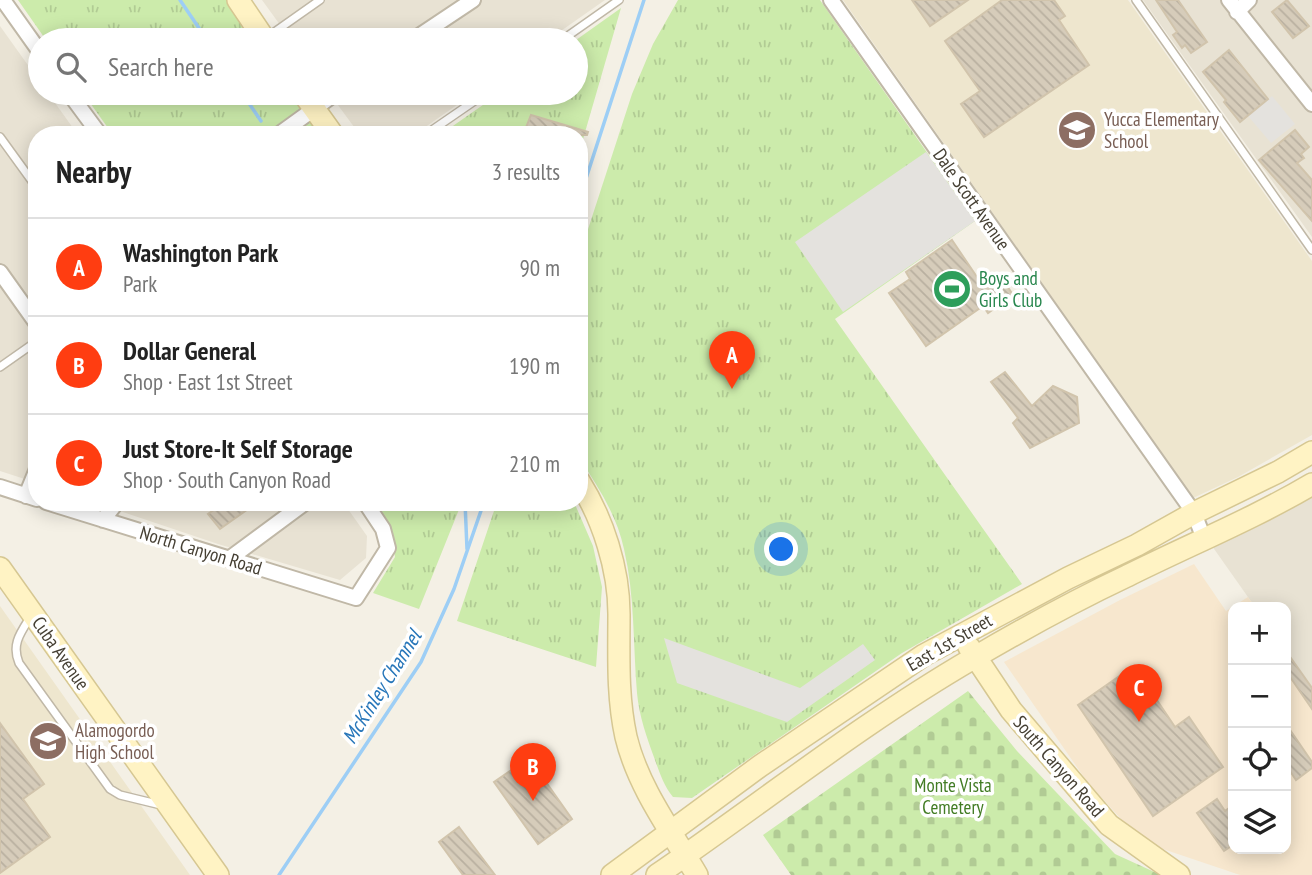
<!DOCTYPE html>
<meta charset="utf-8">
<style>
:root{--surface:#fff;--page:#f2f2f2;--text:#222;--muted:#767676;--line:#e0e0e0;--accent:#ff3d11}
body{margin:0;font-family:"PT Sans Narrow",sans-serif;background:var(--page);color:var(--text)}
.controls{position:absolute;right:21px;bottom:21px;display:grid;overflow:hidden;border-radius:14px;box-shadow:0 4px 18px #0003}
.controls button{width:63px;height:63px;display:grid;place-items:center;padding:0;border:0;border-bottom:2px solid var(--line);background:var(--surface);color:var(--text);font:35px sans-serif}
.you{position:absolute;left:782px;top:550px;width:24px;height:24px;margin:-18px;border:5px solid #fff;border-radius:50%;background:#1a73e8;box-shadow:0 0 0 10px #1a73e833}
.badge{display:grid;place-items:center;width:46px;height:46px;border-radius:50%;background:var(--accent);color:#fff;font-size:23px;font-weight:700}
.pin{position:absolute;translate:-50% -58px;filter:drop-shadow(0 2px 4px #0008)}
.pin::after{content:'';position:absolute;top:37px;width:24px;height:21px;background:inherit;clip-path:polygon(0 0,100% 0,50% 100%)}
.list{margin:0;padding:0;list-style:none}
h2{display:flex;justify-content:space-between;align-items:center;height:91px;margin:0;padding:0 28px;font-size:30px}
h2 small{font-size:23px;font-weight:400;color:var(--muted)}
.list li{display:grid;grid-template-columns:46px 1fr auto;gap:21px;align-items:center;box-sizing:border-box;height:98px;padding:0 28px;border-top:2px solid var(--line)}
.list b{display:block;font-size:26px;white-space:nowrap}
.list p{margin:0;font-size:23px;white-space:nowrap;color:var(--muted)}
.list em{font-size:23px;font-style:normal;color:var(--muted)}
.icon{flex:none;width:38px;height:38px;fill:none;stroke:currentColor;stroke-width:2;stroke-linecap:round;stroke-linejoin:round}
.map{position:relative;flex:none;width:1312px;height:875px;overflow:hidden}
.search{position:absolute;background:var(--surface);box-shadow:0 4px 18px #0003;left:28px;top:28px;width:560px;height:77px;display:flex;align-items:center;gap:18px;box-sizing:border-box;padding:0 24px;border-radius:38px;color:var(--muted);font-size:26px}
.panel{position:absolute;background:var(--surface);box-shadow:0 4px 18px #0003;left:28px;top:126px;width:560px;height:385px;border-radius:28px}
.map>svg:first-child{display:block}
</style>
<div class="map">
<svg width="1312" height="875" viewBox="0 0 1312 875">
<defs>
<pattern id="cemetery-stones" width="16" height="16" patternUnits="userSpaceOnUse" patternTransform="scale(1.75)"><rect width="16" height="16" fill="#ccebab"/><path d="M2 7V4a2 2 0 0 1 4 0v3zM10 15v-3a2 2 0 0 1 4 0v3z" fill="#b1cb94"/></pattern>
<pattern id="park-tufts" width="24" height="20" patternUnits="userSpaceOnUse" patternTransform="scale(1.75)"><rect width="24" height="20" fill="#ccebab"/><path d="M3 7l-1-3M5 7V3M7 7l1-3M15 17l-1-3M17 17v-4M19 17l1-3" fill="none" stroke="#b1cb94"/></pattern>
<pattern id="building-back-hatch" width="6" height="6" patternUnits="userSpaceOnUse" patternTransform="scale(1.75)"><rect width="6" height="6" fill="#d6ccba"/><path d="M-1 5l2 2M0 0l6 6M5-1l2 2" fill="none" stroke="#b9b0a0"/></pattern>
</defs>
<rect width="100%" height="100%" fill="#f4f0e5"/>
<path fill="#e8e2d3" d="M262 0H605L548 40H291Z
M1143 0H1312V237Z
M0 26 40 82V93H48L78 135H37V483L0 471Z
M329 93H474L414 135H360Z
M1312 494V690L1286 652V607H1255L1212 546Z
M93 502H343L367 536 366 558 340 580 218 544Z"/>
<path fill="#f7e7ce" d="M1194 564 1226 611 1248 597 1255 607H1233V849H1286V651L1312 688V875H1240L1157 847 1122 820 1088 783 1004 662 1120 600Z"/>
<path fill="#eee6ce" d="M843 0H1128L1312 261V435L1238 477 1193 498Z
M0 606 190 875H0Z"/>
<path fill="url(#cemetery-stones)" d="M968 691 1017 751 1115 854 1161 875H791L763 835Z"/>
<path fill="url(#park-tufts)" d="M18 0H226L255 40H46Z
M678 0H820L975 221 835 319 1022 584 902 653 692 798 673 797C664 786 660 774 655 760 647 738 639 716 637 693 633 645 635 596 624 549 617 516 598 486 579 458V257L632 94 653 44Z
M621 8 579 153V135H440L500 93H576V40Z
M83 93H292L321 135H113Z
M374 502H462L419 609 373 593 395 557 390 525Z
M497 502H574L593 546 602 587 596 667 457 621Z"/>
<path fill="#e4e2de" d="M1272 96 1295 124 1271 143 1248 116Z
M926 152 975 221 843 312 795 242Z
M664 638 800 688 863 644 875 660 787 722 677 683Z"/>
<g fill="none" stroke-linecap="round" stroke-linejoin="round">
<path stroke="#9dcef5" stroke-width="3.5" d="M180 0 207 40
M242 93 261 121
M579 200 644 0
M465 502 467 549
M279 875 421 662 454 589 484 502"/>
</g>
<path fill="url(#building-back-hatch)" stroke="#d1c4ac" stroke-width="2" d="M912 0H968L930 26Z
M1002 0H1054L1065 16 1059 20 1089 65 984 137 961 104 980 91 945 41Z
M1156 0H1178L1207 42 1191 53 1185 45 1182 48 1173 35 1177 32Z
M1287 0 1309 26 1293 38 1272 12Z
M1229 50 1268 99 1240 122 1224 102 1226 100 1203 72Z
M531 115 588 132 587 135H523Z
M1295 130 1309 147 1301 154 1304 158 1297 163 1312 180V221L1259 160Z
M952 240 983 286 1000 275 1013 295 988 313 983 306 926 346 889 293 910 279 906 272Z
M1005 372 1032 406 1053 386 1077 397 1079 423 1030 448 1013 423 1018 418 991 382Z
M225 502H258L220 529 208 514Z
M1286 651 1312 688V709L1286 671Z
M1134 666 1175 727 1189 717 1223 767 1153 816 1078 705Z
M0 723 44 784 23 799 50 837 0 873Z
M1286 724 1312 762V768L1296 780 1286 765Z
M529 758 572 819 538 844 494 782Z
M1217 799 1225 811 1233 805V845L1224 851 1197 813Z
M459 827 495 875H463L439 842Z"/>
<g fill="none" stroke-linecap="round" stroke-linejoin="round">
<defs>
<path id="lane" d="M1136 0 1312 250
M266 38 320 0
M562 40 619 0
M425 135 486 93
M0 137 37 188
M0 367 37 341
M31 616C21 632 11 644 19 663L110 789 120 795 161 805"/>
<path id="street" d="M3 0 40 52
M831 0 1194 513 1204 539
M1229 0 1312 104
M1237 12 1249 0
M413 40 473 0
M69 93 100 135
M278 135 336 93
M0 272 37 324
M0 487 37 499
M26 496 37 469
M46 502 356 598 388 548 383 529 365 502
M103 520 117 502
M229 559 306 502"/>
<path id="secondary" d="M238 0 265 40
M303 93 333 135
M579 481C603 519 619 569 619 614 619 655 617 696 626 737 638 787 671 831 697 875
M0 568 218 875
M969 647 1011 710 1109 825 1179 875
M612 875 760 766 924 655 1068 578 1137 545 1194 513 1278 472 1312 452
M657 875C762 803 862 723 972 659 1023 629 1074 601 1127 576 1189 545 1253 519 1312 484"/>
</defs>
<use href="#lane" stroke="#c0b8a7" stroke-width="10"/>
<use href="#street" stroke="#c0b8a7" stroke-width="18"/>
<use href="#secondary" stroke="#d6c792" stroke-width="24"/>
<use href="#lane" stroke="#fff" stroke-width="7"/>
<use href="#street" stroke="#fff" stroke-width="14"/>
<use href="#secondary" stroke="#fff3c4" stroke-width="21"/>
</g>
<defs>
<symbol id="school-disc" viewBox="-11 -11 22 22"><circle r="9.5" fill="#8d6e63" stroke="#fff"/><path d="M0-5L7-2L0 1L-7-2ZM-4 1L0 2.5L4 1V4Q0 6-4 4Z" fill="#fff"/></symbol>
<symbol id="stadium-disc" viewBox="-11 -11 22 22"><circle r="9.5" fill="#2e9e5b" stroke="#fff"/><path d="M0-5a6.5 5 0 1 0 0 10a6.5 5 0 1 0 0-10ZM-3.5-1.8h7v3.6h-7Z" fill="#fff"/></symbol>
</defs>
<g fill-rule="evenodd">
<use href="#school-disc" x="1055" y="108" width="44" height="44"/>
<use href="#stadium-disc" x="930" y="267" width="44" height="44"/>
<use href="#school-disc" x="26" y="719" width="44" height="44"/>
</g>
<g text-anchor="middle" stroke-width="7" stroke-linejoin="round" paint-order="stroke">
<g font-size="19" fill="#785e54" stroke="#fff" text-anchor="start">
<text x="1104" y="126">Yucca Elementary<tspan x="1104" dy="22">School</tspan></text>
<text x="75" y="737">Alamogordo<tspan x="75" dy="22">High School</tspan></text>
</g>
<g font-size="19" fill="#464034" stroke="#fff">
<text transform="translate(972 199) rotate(55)" y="7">Dale Scott Avenue</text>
<text transform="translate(201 550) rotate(17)" y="7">North Canyon Road</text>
<text transform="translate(949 642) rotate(-30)" y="7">East 1st Street</text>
<text transform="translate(61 653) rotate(55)" y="7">Cuba Avenue</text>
<text transform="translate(1059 766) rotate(49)" y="7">South Canyon Road</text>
</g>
<g font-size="19" fill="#27864d" stroke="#fff" text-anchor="start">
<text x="979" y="285">Boys and<tspan x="979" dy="22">Girls Club</tspan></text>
</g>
<g font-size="19" fill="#427c24" stroke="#fff">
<text x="953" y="792">Monte Vista<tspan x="953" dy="22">Cemetery</tspan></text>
</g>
<g font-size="21" font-style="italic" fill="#2776b9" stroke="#fff">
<text transform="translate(382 687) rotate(-58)" y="7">McKinley Channel</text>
</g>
</g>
</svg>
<div class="controls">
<button>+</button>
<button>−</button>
<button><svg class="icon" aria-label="locate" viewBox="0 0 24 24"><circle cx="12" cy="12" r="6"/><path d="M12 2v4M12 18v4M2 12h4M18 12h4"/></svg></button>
<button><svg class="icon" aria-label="layers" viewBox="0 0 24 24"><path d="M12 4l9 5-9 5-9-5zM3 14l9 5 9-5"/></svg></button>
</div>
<div class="you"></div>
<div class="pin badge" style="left:732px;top:389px">A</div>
<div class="pin badge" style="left:533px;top:801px">B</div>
<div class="pin badge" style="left:1139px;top:722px">C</div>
<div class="search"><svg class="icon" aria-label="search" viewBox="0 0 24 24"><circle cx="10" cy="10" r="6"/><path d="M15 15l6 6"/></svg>Search here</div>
<section class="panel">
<h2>Nearby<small>3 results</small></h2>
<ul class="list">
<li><span class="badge">A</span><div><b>Washington Park</b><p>Park</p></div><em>90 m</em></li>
<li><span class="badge">B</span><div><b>Dollar General</b><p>Shop · East 1st Street</p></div><em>190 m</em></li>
<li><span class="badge">C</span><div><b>Just Store-It Self Storage</b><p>Shop · South Canyon Road</p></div><em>210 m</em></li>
</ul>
</section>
</div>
